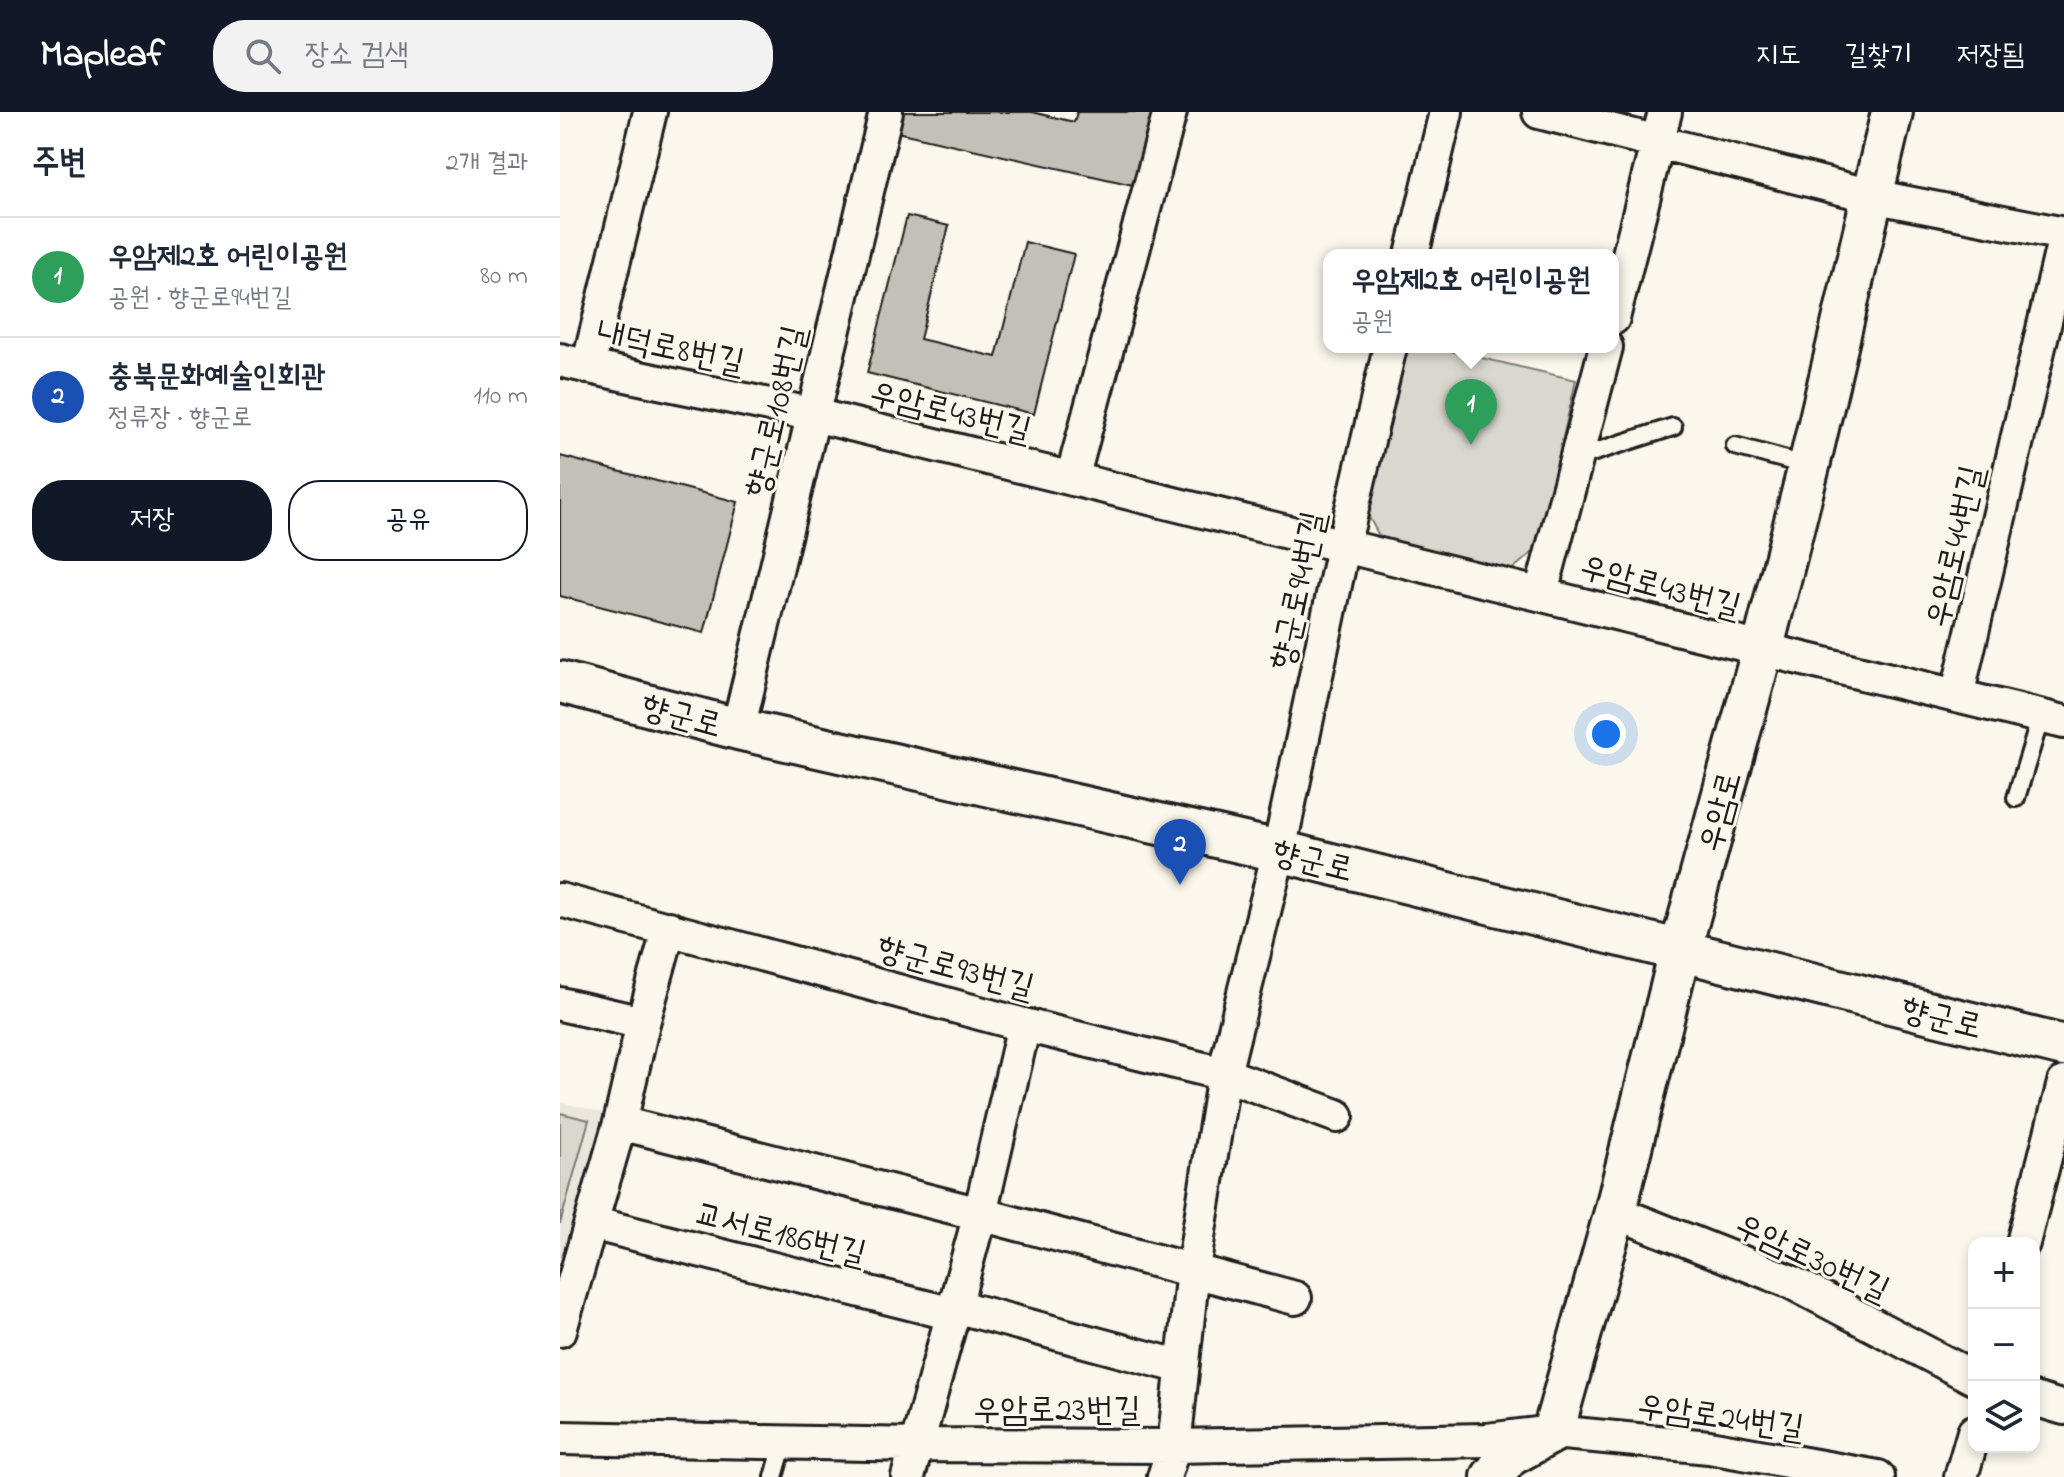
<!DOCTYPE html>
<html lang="ko">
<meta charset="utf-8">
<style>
:root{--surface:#fff;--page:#f2f2f3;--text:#1f2937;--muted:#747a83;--line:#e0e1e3;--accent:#111827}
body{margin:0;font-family:"Indie Flower","Poor Story",sans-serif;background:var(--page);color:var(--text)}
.controls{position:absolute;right:24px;bottom:24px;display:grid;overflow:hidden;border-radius:16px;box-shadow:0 4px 12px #0003}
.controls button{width:72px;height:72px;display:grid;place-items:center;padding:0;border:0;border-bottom:2px solid var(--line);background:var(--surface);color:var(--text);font:40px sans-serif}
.you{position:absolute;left:1046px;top:622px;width:28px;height:28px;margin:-20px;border:6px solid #fff;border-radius:50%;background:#1a73e8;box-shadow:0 0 0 12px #1a73e833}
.badge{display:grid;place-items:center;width:52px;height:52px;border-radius:50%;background:var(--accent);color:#fff;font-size:26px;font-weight:700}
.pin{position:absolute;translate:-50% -66px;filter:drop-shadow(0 2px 4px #0008)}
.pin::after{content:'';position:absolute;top:42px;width:28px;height:24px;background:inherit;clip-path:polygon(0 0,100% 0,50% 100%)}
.popup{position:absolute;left:763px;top:137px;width:296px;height:104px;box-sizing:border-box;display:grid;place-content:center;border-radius:16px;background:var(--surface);filter:drop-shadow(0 2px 6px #0005);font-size:26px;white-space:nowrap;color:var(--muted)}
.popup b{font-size:30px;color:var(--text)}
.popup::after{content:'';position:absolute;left:50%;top:100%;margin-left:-16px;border:16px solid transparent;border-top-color:var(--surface)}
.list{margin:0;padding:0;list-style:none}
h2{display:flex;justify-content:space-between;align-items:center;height:104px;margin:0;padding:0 32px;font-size:34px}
h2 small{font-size:26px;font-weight:400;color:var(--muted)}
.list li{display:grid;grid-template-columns:52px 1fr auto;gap:24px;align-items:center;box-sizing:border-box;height:120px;padding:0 32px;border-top:2px solid var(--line)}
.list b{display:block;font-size:30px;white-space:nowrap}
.list p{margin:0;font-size:26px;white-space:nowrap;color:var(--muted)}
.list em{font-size:26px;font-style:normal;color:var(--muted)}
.actions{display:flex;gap:16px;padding:24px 32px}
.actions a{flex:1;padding:18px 0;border:2px solid var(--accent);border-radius:32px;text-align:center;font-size:28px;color:var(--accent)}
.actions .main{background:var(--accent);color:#fff}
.icon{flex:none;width:44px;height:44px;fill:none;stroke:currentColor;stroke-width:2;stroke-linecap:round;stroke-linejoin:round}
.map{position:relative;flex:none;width:1504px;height:1365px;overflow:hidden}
header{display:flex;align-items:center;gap:48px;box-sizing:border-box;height:112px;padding:0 40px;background:var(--accent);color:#fff}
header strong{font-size:38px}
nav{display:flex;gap:44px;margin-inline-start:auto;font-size:28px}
.search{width:560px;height:72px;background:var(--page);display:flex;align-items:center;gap:20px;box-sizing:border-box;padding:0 28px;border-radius:32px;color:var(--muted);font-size:30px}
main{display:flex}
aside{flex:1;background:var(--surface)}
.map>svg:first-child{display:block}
</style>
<header>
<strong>Mapleaf</strong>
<div class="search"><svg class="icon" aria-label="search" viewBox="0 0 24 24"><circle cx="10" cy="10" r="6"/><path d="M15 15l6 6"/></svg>장소 검색</div>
<nav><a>지도</a><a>길찾기</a><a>저장됨</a></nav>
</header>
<main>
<aside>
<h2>주변<small>2개 결과</small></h2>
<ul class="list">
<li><span class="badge" style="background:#2e9e5b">1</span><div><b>우암제2호 어린이공원</b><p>공원 · 향군로94번길</p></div><em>80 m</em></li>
<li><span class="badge" style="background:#1a4fb4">2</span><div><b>충북문화예술인회관</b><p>정류장 · 향군로</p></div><em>110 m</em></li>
</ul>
<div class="actions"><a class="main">저장</a><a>공유</a></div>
</aside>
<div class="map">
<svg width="1504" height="1365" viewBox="0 0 1504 1365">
<rect width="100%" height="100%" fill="#fbf7ec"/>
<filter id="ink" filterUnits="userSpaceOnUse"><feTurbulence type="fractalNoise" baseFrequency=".0125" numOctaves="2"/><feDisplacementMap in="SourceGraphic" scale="16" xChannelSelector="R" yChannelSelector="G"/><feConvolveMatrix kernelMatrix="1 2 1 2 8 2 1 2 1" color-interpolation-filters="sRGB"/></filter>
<g filter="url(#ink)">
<path fill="#eae6dc" d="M0 990 52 1003 0 1178Z"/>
<path fill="#dad7ce" stroke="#7b7a75" stroke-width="2" d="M846 235H875L1016 268 978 436 943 465 823 431 805 398Z
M0 1001 29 1008 0 1112Z"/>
<path fill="#c3c0b8" stroke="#1c1c1c" stroke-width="2" d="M337 0H472L514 10 517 0H600L582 75 332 19Z
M347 104 389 114 360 227 436 245 465 130 514 142 474 302 307 261Z
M0 344 178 390 144 521 0 484Z"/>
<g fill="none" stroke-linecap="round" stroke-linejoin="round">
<defs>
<path id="service" d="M1175 334 1249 354
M1016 346 1113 315
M1456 686 1481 604
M214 1365 224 1330"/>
<path id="minor" d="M979 0 1312 84 1504 122
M852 143 886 0
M1053 206 1105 0
M0 248C86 269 173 284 258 304 674 406 1088 511 1504 610
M28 255 90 0
M512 367 610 0
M981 481 1046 235
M1397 584 1504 128
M178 617 326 0
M0 788 464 913 664 962 777 1004
M0 892 83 911
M60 1011 420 1102 735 1186
M1055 1100 1229 1169 1414 1266
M31 1111 393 1202
M1463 1131 1504 971
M395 1194 622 1255
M0 1218 60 1011 83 911 109 816
M1474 1287 1504 1296
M0 1326 358 1333 614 1334 927 1328 993 1320 1149 1335 1318 1365
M348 1365 420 1102 464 913
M604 1365 614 1334 633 1157 664 962 719 739 783 435 830 235
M1401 1365 1414 1320"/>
<path id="tertiary" d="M0 570 178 617 719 739 1504 934
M932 1365 949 1344 993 1320 1055 1100 1120 839 1202 539 1249 354 1332 0"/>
</defs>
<use href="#service" stroke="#1c1c1c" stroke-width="22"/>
<use href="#minor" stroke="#1c1c1c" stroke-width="38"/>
<use href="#tertiary" stroke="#1c1c1c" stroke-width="46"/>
<use href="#service" stroke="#fbf7ec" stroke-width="16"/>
<use href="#minor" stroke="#fbf7ec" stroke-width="32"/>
<use href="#tertiary" stroke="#fbf7ec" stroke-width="40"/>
</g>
</g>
<g text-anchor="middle" stroke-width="6" stroke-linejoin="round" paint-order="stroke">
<g font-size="34" fill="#1c1c1c" stroke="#fbf7ec">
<text transform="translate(111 234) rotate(12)" y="12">내덕로8번길</text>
<text transform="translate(391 298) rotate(14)" y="12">우암로43번길</text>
<text transform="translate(214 299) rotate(-77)" y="12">향군로108번길</text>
<text transform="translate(1393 434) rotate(-77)" y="12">우암로44번길</text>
<text transform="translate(1101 473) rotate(15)" y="12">우암로43번길</text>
<text transform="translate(736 478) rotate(-78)" y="12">향군로94번길</text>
<text transform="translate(122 602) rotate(15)" y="12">향군로</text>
<text transform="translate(1158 699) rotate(-75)" y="12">우암로</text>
<text transform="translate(753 747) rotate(14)" y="12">향군로</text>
<text transform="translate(396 854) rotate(15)" y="12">향군로93번길</text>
<text transform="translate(1382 904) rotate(14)" y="12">향군로</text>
<text transform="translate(221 1120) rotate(14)" y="12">교서로186번길</text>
<text transform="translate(1253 1144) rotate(25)" y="12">우암로30번길</text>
<text x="497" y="1308">우암로23번길</text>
<text transform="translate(1161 1303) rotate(8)" y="12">우암로24번길</text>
</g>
</g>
</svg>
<div class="controls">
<button>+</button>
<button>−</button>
<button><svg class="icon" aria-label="layers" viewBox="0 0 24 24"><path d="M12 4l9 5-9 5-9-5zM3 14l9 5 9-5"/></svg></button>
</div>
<div class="you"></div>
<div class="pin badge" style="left:911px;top:333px;background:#2e9e5b">1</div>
<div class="popup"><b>우암제2호 어린이공원</b>공원</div>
<div class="pin badge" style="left:620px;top:773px;background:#1a4fb4">2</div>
</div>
</main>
